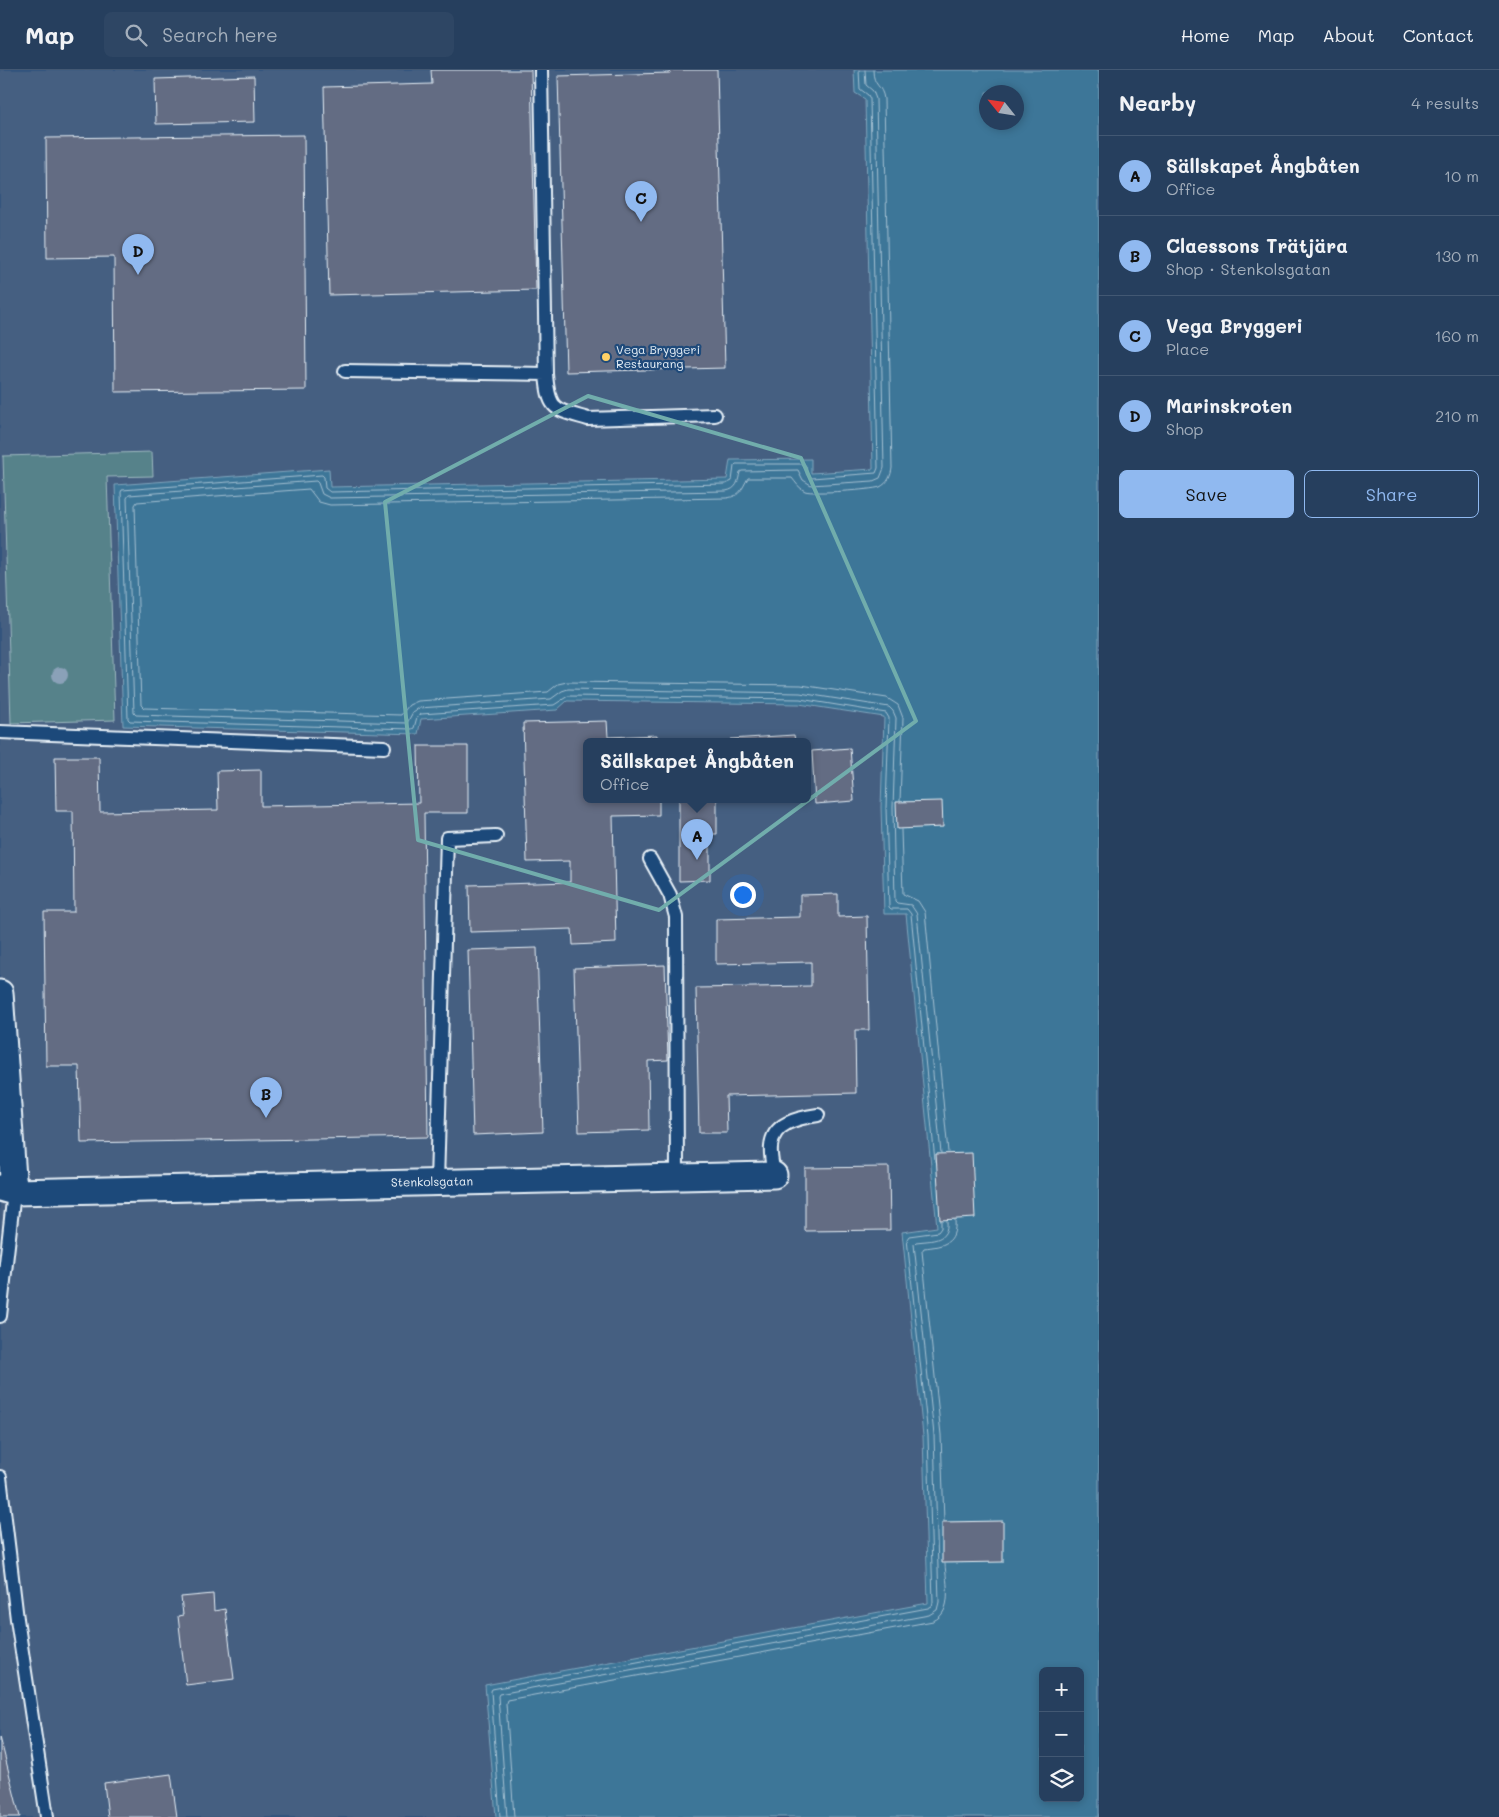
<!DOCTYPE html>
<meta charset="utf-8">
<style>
:root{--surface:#263f5e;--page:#2e4664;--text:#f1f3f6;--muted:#a4afbc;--line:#425873;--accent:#90b9f0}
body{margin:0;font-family:Mali,sans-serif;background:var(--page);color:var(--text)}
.controls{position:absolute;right:15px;bottom:15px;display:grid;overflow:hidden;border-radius:8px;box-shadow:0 2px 8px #0003}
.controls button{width:45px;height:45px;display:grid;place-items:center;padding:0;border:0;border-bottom:1px solid var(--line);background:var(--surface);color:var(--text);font:25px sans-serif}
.compass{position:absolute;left:979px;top:15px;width:45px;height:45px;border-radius:50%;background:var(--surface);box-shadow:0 2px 8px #0003;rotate:300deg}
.you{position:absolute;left:742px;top:824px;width:18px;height:18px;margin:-12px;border:4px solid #fff;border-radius:50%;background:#1a73e8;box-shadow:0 0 0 8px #1a73e833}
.badge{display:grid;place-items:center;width:32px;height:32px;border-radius:50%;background:var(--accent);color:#111;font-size:16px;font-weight:700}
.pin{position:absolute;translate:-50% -41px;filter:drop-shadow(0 1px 2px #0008)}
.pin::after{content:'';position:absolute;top:26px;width:18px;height:15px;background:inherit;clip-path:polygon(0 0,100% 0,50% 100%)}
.popup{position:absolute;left:583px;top:668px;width:228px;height:65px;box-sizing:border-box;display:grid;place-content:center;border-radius:8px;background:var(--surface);filter:drop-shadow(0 1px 4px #0005);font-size:16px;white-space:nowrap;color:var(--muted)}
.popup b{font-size:19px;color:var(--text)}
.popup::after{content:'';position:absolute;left:50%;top:100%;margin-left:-10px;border:10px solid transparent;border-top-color:var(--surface)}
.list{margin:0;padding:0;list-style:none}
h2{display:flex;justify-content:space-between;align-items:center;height:65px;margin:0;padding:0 20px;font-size:21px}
h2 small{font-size:16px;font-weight:400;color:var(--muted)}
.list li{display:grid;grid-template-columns:32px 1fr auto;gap:15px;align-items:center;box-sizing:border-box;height:80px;padding:0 20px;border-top:1px solid var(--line)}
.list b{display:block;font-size:19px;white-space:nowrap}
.list p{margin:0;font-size:16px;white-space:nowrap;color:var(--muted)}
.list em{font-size:16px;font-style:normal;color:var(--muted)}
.actions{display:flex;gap:10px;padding:15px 20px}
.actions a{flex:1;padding:11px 0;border:1px solid var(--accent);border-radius:8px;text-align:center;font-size:18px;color:var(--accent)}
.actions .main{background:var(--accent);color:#111}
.icon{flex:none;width:28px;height:28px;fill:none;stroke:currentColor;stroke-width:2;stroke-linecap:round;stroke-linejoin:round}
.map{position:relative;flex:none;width:1099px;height:1747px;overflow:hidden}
header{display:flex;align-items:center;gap:30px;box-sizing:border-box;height:70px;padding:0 25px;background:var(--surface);border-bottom:1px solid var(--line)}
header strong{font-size:24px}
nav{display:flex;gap:28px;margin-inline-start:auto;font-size:18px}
.search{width:350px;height:45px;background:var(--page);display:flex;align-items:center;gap:12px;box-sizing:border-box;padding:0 18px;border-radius:8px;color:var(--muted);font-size:19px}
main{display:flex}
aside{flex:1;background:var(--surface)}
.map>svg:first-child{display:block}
</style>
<header>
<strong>Map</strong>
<div class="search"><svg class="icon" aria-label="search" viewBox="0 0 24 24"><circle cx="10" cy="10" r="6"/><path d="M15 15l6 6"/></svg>Search here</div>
<nav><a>Home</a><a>Map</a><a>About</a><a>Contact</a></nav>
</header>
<main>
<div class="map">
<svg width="1099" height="1747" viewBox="0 0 1099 1747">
<rect width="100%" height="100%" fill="#33547d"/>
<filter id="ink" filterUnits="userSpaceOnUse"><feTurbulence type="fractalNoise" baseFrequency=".02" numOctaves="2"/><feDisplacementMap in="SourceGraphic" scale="10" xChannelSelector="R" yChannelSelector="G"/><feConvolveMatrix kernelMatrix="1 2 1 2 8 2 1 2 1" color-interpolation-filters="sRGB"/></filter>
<g filter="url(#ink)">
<path fill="#445e81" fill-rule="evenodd" d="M0 0H854L855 23 865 29 873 399 811 403V389L730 390 727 409 329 417V400L115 415 123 656 418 664 421 649 557 640 567 631 799 634 884 647 881 737 885 844H906L937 1158 902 1163 923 1366 928 1533 486 1615 496 1747H0ZM587 671H807V729H587Z"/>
<path fill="#56828a" stroke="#9fbac1" d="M152 382 153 406 107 407 115 650 11 653 3 386Z"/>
<path fill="#3e7698" stroke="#82a7be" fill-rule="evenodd" d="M854 0H1099V1747H496L485 1615 928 1533 923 1366 902 1162 937 1157 906 844H884L881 737 884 647 799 634 567 631 557 640 421 649 418 664 123 656 115 415 329 399 330 417 727 409 730 390 811 389V403L873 399 865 29 855 23ZM986 22H1016V52H986ZM1043 1601H1080V1728H1043Z"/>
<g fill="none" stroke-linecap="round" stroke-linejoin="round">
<path stroke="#a4c0d2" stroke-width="1" d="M859 0 860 19 868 25 870 29 878 398 876 403 812 408 807 405 806 396 804 394H736L734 396 732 411 726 414 330 422 325 418 324 407 322 405 122 420 121 422 128 649 130 651 412 659 414 658 417 647 421 644 554 635 568 626 800 629 886 643 889 648 886 738 889 837 891 839H907L911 844 935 1091
M865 0 866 15 873 21 876 29 884 398 880 408 873 411 811 415 803 410 798 400 742 401 740 402C738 412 737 419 726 421L330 428 322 424 318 413 316 411 129 425 127 428 134 643 136 645 407 653 413 642 419 638 551 629 562 621 568 619 800 623 889 637 893 641 896 648 893 738 895 831 897 833 911 835 917 844 941 1083
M873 0C873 17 882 14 884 29L892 398C891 406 888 413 880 417 872 420 813 424 805 421 799 418 796 413 792 408H748C742 418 741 426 727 428L330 435 319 432 309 419 137 432 135 435 141 635 144 638 401 645 409 635 418 631 548 622 558 614 567 612 801 615 887 628 898 635 903 648 900 731
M901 760 903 824 918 831 925 842 948 1082
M944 1451 941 1365 922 1181 924 1178C943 1176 957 1174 955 1150
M500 1747 491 1621 492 1619 928 1538 932 1536 933 1532 928 1366 907 1169 909 1166 938 1162 941 1158V1151
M507 1747 498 1626 499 1624 929 1545 937 1540 939 1532 934 1365 914 1174 916 1172C932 1170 949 1172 947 1151
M514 1747 506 1633 507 1630 933 1551C954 1542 946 1513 945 1494"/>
</g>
<path fill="#636c83" stroke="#e8f1f8" d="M431 0H531L536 220 329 225 324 17 432 14Z
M670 0H717L725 298 566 302 558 6 670 3Z
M254 6 255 52 156 54 155 9Z
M304 65 306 320 115 322 114 187 47 188 46 68Z
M607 651 608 667 657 665V671H587V729H659V745L613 746 616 873 573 875 572 859 470 862 469 815 570 812V791L527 792 523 653Z
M794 665 795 671H731V669Z
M418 676H468V743H424L428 1067 81 1073 79 996H46L44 842H74L73 741H56L55 687H99L100 742 218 740 217 701 261 700V736L419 733Z
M850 678 854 731 815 734 812 681Z
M679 729H717V764H710V810L679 811Z
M942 731 943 757 897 759 896 732Z
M838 824V847L867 846 869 960H855L856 1023 726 1026 727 1063H699L696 918 811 916V892L716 894V849L800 847V825Z
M537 878 543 1062 473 1065 468 880Z
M665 895 668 990 648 991 649 1060 579 1062 574 898Z
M972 1083 975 1148 940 1150 936 1084Z
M889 1097 890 1160 805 1161V1098Z
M1003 1451V1492L942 1493V1452Z
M213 1524 214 1541 225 1539 234 1609 186 1615 178 1546 183 1545 181 1527Z
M0 1667 20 1747H0Z
M171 1704 177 1747H108L104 1713Z"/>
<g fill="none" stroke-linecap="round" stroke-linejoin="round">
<defs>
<path id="service" d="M541 0 546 304C549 341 554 339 588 349L715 345
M345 301 546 304
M0 662 384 677
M650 789 670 825 676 847 677 1106
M774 1105C773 1096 770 1086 771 1077 772 1053 798 1048 818 1045
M437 1112 447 768 496 766
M0 1246 14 1122
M0 1407 17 1549 47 1747"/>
<path id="minor" d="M0 923 14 1122
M0 1118 14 1122 774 1105"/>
</defs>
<use href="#service" stroke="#e8f1f8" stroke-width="16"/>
<use href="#minor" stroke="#e8f1f8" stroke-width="29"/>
<use href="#service" stroke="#1f4a7a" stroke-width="12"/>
<use href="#minor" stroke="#1f4a7a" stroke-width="25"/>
</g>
<circle fill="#8aa1b8" cx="60" cy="605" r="8"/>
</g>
<path fill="none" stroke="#71adac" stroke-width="4" stroke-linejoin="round" d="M588 326 801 388 916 651 659 840 418 770 385 432Z"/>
<circle fill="#ffd166" stroke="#1f4a7a" stroke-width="2" cx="606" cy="287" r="5"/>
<g text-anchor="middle" stroke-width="4.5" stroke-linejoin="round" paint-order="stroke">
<g font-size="12" fill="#e8f1f8" stroke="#1f4a7a" text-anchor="start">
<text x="616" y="284">Vega Bryggeri<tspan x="616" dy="14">Restaurang</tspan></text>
</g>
<g font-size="12" fill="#e8f1f8" stroke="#1f4a7a">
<text transform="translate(432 1112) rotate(-1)" y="4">Stenkolsgatan</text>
</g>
</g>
</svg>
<div class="controls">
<button>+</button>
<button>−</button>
<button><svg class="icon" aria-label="layers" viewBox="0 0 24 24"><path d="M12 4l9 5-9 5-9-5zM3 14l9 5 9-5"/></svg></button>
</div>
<svg class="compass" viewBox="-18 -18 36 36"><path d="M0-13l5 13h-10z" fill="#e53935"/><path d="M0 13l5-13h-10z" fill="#a4afbc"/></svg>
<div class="you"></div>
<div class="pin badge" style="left:697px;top:790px">A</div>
<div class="popup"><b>Sällskapet Ångbåten</b>Office</div>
<div class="pin badge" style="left:266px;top:1048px">B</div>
<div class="pin badge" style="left:641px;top:152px">C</div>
<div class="pin badge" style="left:138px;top:205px">D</div>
</div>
<aside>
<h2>Nearby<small>4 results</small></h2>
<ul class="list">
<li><span class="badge">A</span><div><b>Sällskapet Ångbåten</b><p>Office</p></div><em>10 m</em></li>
<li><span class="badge">B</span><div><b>Claessons Trätjära</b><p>Shop · Stenkolsgatan</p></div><em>130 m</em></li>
<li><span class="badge">C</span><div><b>Vega Bryggeri</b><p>Place</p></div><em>160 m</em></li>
<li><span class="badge">D</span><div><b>Marinskroten</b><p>Shop</p></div><em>210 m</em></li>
</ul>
<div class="actions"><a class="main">Save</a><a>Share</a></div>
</aside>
</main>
